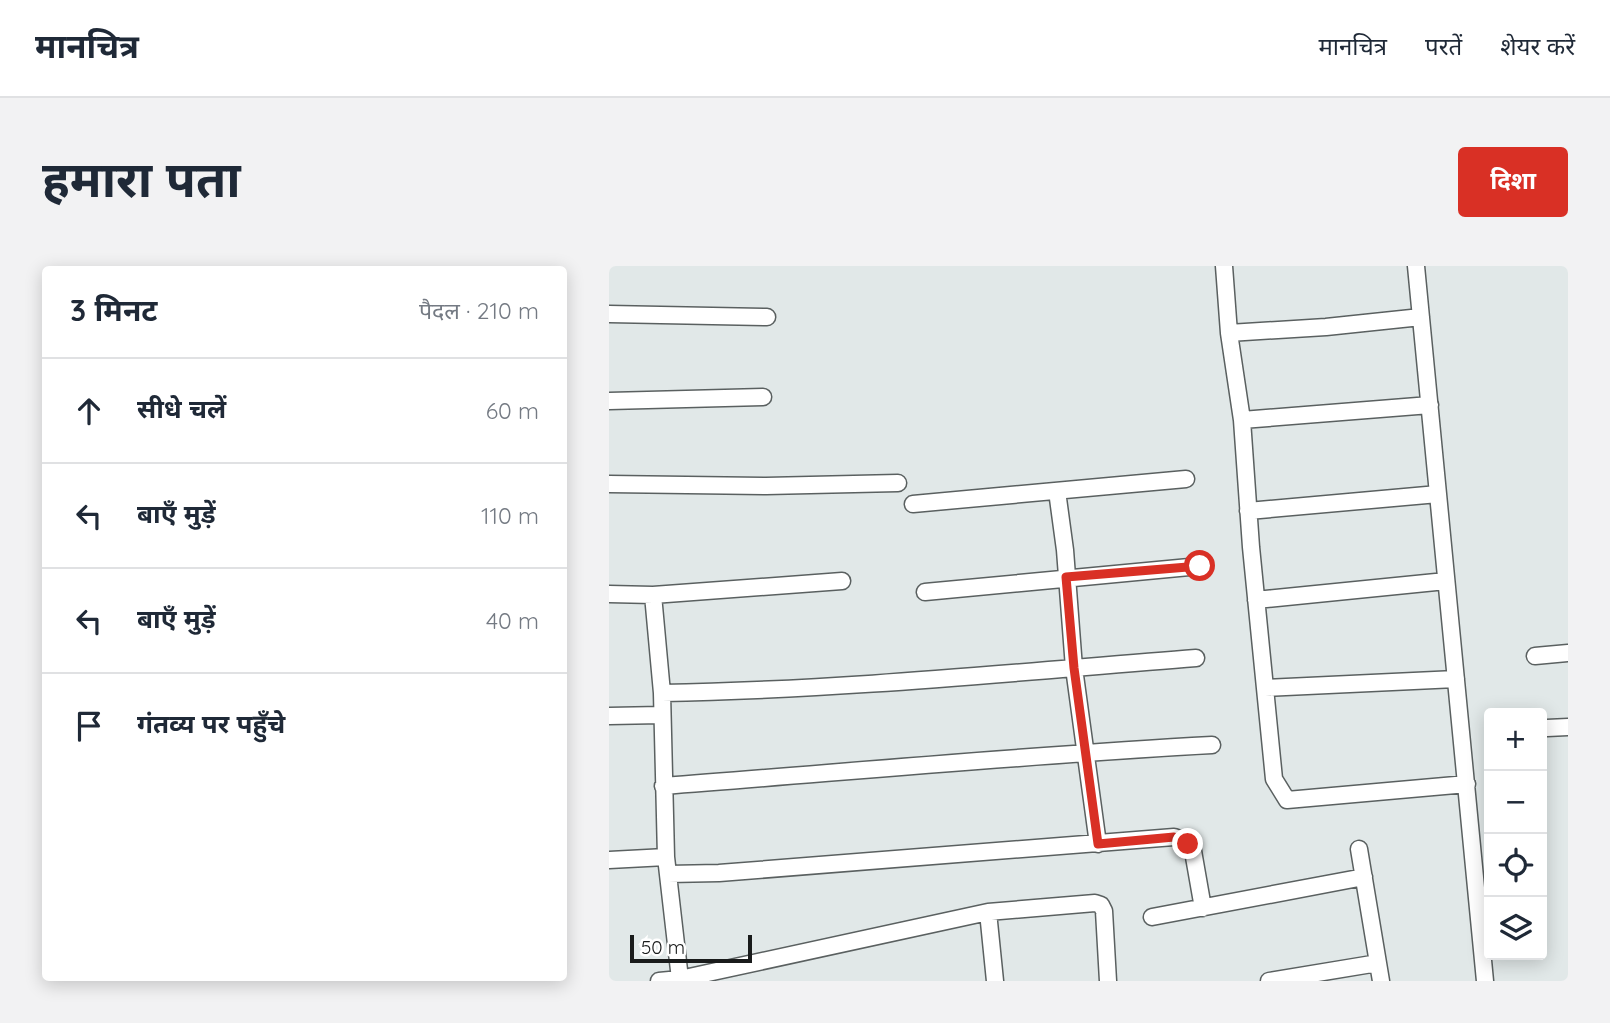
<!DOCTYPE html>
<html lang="hi">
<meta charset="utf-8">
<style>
:root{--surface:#fff;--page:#f2f2f3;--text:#1f2937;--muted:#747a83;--line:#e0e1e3;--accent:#d93025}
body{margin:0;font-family:Quicksand,"Noto Sans Devanagari",sans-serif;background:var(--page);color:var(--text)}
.controls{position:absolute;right:21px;bottom:21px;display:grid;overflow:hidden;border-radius:7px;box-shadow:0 4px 18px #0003}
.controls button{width:63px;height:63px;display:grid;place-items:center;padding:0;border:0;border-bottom:2px solid var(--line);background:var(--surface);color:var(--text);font:35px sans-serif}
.scale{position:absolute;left:21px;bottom:18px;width:122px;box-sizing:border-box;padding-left:7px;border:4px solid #191b1b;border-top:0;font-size:19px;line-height:24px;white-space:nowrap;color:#191b1b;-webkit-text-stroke:5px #fff;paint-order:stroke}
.stop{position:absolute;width:21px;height:21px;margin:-16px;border:5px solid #d93025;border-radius:50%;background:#fff}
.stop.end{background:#d93025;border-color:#fff;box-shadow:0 2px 7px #0008}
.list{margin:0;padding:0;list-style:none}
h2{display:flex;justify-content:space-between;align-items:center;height:91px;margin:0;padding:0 28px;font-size:30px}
h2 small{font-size:23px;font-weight:400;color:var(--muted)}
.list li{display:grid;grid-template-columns:46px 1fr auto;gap:21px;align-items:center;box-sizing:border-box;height:105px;padding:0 28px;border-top:2px solid var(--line)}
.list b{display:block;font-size:26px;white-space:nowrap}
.list em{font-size:23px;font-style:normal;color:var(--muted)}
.icon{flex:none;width:38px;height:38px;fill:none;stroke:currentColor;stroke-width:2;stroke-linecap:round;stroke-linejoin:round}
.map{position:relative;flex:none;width:959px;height:715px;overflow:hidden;border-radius:7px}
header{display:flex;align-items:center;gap:42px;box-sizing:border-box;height:98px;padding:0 35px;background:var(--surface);border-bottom:2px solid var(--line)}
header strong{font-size:33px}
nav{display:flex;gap:38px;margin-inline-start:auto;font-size:24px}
.intro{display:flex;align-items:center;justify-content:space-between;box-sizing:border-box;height:168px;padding:0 42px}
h1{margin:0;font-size:49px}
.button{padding:18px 32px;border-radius:7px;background:var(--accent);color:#fff;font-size:24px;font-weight:700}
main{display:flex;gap:42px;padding:0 42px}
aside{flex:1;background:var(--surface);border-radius:7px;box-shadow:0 4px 18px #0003}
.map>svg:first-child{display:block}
</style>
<header>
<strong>मानचित्र</strong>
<nav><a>मानचित्र</a><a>परतें</a><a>शेयर करें</a></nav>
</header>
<div class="intro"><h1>हमारा पता</h1><a class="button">दिशा</a></div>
<main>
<aside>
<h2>3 मिनट<small>पैदल · 210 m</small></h2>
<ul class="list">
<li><svg class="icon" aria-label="ahead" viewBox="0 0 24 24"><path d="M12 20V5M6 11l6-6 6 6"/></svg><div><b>सीधे चलें</b></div><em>60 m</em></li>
<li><svg class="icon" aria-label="left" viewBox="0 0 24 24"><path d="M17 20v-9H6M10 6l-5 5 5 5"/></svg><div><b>बाएँ मुड़ें</b></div><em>110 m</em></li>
<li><svg class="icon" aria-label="left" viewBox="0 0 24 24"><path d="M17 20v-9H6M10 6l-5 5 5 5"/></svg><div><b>बाएँ मुड़ें</b></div><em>40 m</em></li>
<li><svg class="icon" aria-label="arrive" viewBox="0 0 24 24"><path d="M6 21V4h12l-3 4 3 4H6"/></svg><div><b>गंतव्य पर पहुँचे</b></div></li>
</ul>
</aside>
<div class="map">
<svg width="959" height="715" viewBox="0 0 959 715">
<rect width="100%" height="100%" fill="#e1e8e8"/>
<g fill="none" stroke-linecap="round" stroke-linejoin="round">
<defs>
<path id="street" d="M615 0 620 67 633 154 642 281 665 513 678 534 858 518
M807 0 876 715
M0 48 158 51
M620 67 717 61 812 51
M0 135 154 131
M633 154 821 139
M0 218 157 220 289 217
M448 225 456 284 465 402 489 578
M304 238 577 213
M639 245 829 228
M316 326 591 300
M0 328 44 329 53 427 57 591 71 713 379 646 486 637 492 639 495 645 499 715
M44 329 233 315
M647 334 837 315
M926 390 959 387
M656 422 847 413
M53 427C232 424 409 406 587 392
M0 450 52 449
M938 462 959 461
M54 520C237 506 420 489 603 479
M750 583 772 715
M0 594 57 591
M59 608 110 607 565 571 573 574 584 585 594 642
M379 646 386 715
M543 651 755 611
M50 715 71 713
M660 715 769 697"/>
</defs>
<use href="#street" stroke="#5a6060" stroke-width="19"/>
<use href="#street" stroke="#fff" stroke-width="16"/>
</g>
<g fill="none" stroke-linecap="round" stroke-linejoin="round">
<path stroke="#d93025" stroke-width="9" d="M579 578 565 571 489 578 465 402 457 311 591 300"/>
</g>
</svg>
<div class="controls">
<button>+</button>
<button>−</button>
<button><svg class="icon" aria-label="locate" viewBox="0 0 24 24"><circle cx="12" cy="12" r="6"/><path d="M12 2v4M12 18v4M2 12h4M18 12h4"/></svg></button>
<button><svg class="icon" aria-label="layers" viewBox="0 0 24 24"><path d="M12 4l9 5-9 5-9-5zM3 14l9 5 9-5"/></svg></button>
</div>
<div class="scale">50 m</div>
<div class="stop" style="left:591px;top:300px"></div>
<div class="stop end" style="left:579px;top:578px"></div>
</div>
</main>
